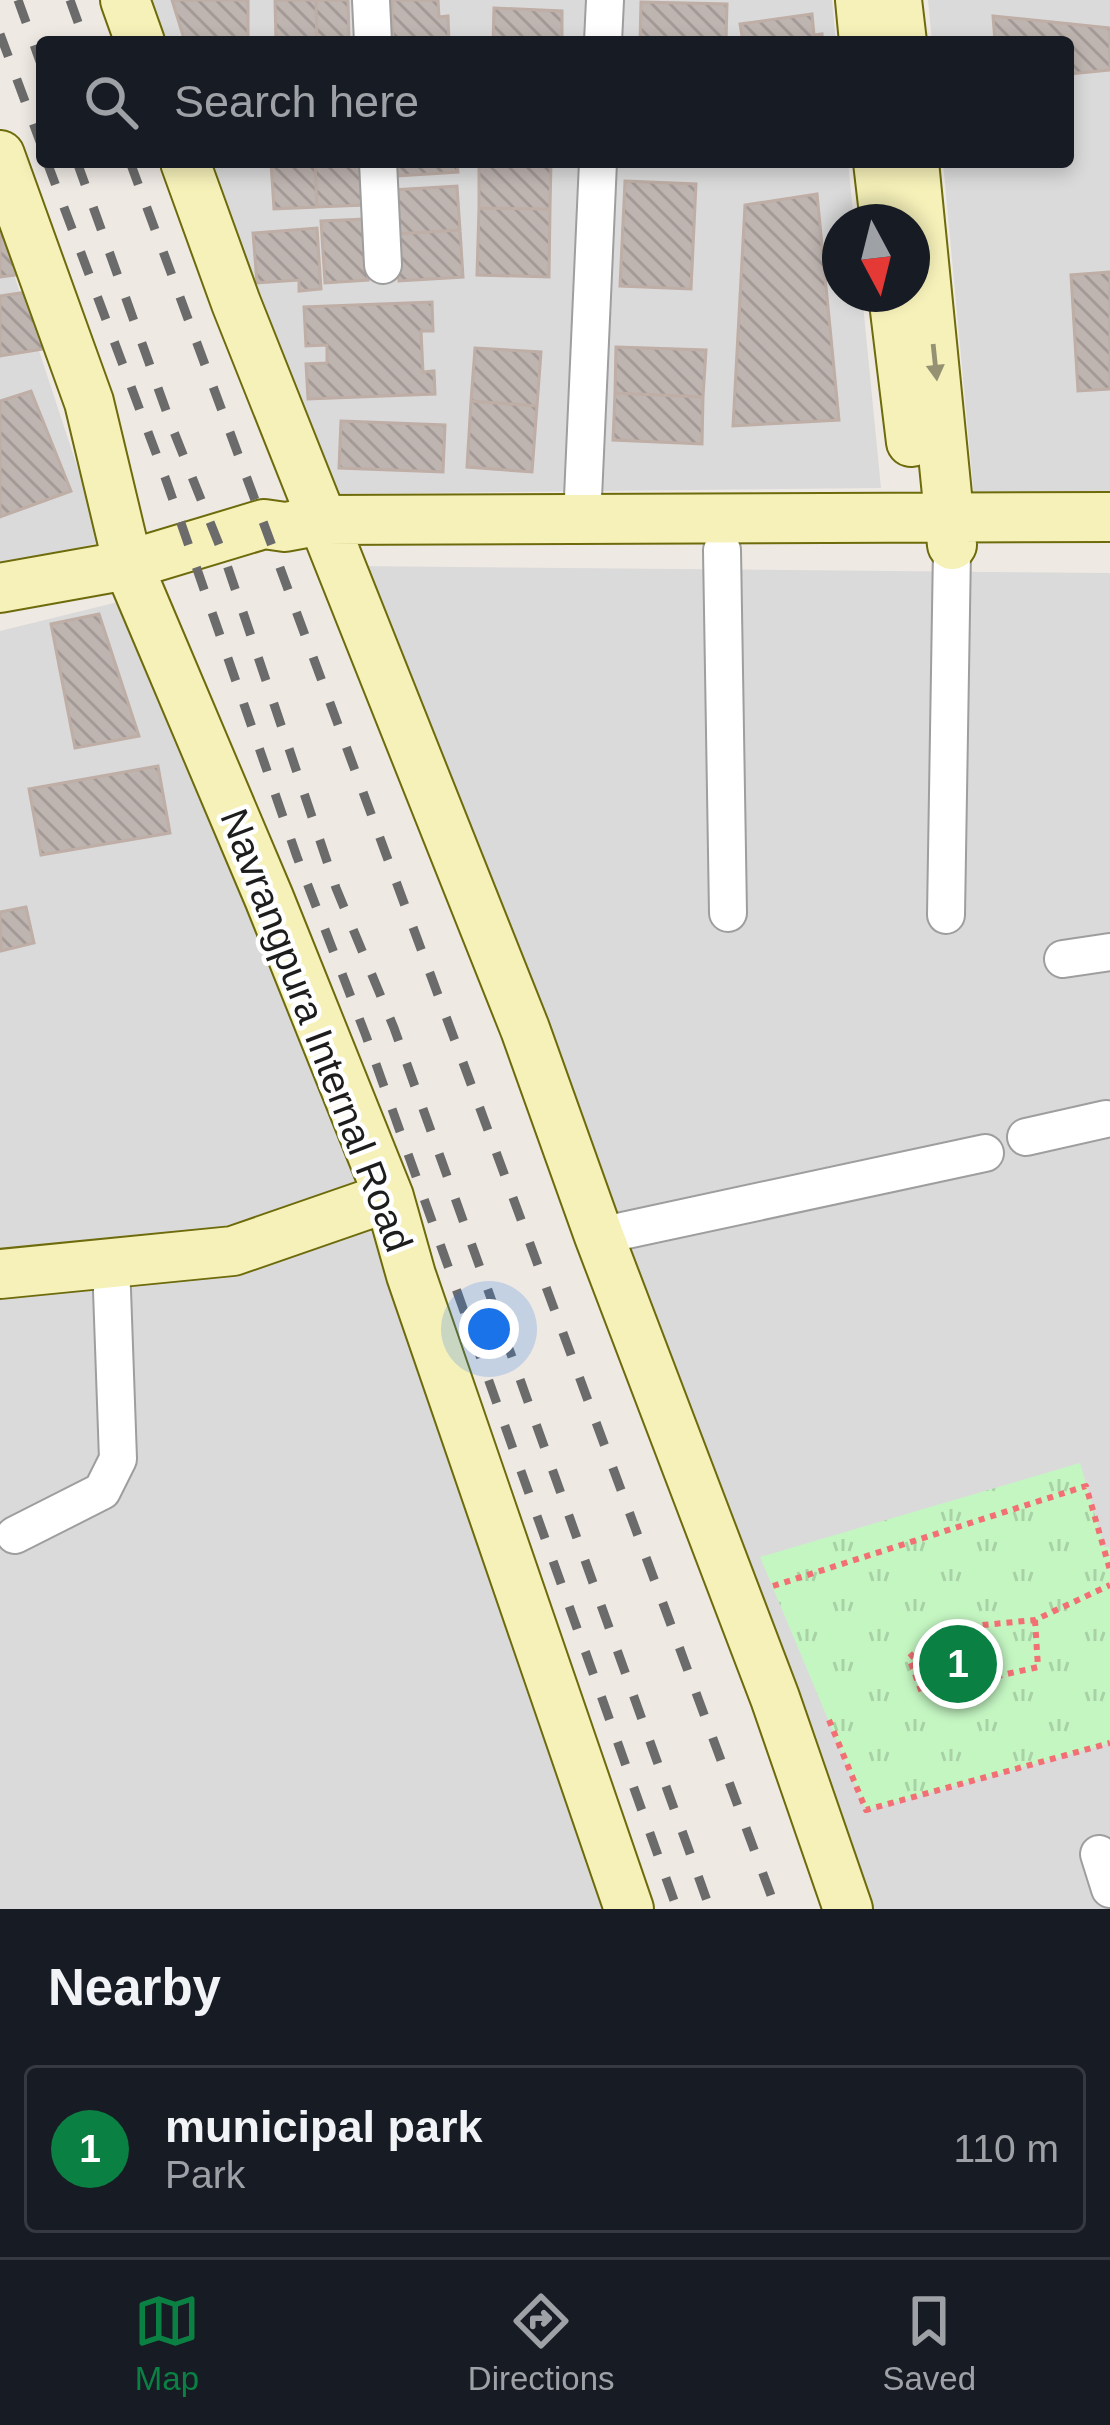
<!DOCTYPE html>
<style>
:root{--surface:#171b24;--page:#242831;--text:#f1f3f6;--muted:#9ea1a6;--line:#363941;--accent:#0b8043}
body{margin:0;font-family:Arial,sans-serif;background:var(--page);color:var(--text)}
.compass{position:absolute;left:822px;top:204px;width:108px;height:108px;border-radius:50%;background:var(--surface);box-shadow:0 6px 18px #0003;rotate:173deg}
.you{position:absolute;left:489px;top:1329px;width:42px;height:42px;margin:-30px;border:9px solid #fff;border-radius:50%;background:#1a73e8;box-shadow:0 0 0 18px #1a73e833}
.badge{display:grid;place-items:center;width:78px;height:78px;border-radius:50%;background:var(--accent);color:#fff;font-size:39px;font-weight:700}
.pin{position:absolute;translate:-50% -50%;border:6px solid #fff;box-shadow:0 3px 12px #0006}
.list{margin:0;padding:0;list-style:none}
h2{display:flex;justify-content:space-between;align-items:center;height:156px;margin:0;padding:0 48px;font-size:51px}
h2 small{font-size:39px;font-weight:400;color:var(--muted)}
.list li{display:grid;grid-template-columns:78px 1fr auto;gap:36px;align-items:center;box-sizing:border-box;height:168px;margin:0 24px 24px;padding:0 24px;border:3px solid var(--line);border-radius:12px}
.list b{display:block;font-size:45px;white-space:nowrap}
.list p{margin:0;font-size:39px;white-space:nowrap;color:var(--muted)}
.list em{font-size:39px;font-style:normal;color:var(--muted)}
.icon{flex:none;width:66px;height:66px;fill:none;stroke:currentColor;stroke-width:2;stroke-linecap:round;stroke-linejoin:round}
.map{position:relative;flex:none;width:1110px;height:1909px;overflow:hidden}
.search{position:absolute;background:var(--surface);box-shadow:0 6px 18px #0003;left:36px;right:36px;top:36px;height:132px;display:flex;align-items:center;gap:30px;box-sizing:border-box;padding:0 42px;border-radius:12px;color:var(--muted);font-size:45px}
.sheet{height:348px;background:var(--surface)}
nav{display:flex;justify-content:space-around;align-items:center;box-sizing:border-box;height:168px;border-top:3px solid var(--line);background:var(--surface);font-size:33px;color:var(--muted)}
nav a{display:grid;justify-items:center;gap:6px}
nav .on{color:var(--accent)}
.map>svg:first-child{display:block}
</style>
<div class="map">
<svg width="1110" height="1909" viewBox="0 0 1110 1909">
<defs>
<pattern id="park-tufts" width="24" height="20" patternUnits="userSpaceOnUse" patternTransform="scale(3)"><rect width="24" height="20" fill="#c4f6c2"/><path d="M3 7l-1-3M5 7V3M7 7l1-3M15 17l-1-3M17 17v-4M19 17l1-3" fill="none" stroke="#a8d2a6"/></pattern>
<pattern id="building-back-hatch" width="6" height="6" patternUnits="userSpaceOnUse" patternTransform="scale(3)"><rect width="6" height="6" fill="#beb4b0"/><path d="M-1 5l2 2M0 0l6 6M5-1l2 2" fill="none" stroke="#a39a97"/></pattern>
</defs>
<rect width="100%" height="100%" fill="#eee9e3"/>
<path fill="#dbdada" d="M148 0H832L836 42H164Z
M928 0H1110V497H974L943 162H1068V42H932Z
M209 162H848L854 222H840V294H862L881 488 332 494Z
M0 232 102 542 0 566Z
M357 566 1110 573V1909H862Z
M118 602 367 1187 233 1230 0 1255V631Z
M386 1211 619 1909H0V1297Z"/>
<path fill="url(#park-tufts)" d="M1080 1463 1104 1547H1110V1743L866 1810 760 1557Z"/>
<path fill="url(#building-back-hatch)" stroke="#beaea6" stroke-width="3" d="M172 0H248V42H185Z
M275 0H316L317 42H276Z
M316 0H348L349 42H317Z
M392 0H438L439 17 448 16 449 42H393Z
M641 2 727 4 726 42H640Z
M494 8 562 11V39L493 42Z
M812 14 814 35 822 34 823 42H743L740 24Z
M993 16 1110 28V70L1068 74V42H995Z
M271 162H315L317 207 274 209Z
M315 162H362L365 205 317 207Z
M397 162H457L458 172 398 176Z
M479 162H551L550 209 479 208Z
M625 181 696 184 691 289 620 286Z
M457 186 460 230 396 234 393 190Z
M817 194 839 420 733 426 745 205Z
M479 208 550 209 549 277 477 275Z
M364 219 368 280 325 283 321 221Z
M0 223 23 274 0 277Z
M317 228 321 289 299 291V280L257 283 253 233Z
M460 230 463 277 399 281 396 234Z
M1110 272V389L1078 391 1071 275Z
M40 290 49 348 0 356V296Z
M432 302 433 331H421L423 372 434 371 435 394 308 399 306 364 327 363V345L306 346 304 307Z
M616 347 706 350 703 397 615 393Z
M475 348 541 352 537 406 471 401Z
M31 391 71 491 0 517V401Z
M615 393 703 397 702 444 613 440Z
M471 401 537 406 532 472 467 467Z
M341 421 445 425 443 472 339 468Z
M99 614 139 736 75 748 51 624Z
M158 766 170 833 41 855 29 789Z
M26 907 34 943 1 951 0 912Z"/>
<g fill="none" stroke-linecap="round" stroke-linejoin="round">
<defs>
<path id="street" d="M371 0 373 42
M603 42 605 0
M378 162 383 265
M582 520 598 162
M722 550 728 913
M946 915 952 550
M1063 959 1110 952
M1026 1137 1106 1119
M599 1236 985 1153
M15 1535 102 1491 118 1459 111 1262
M1099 1854 1110 1889"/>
<path id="secondary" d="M125 0 140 42
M860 0 864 42
M897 0 902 42
M0 155 89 402 128 565 269 898 389 1197 411 1275 629 1909
M185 162 236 303 525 1029 599 1236 775 1698 848 1909
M878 162 885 222
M914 162 952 545
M893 294 911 442
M0 588 128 565 264 524 285 527 323 520 1110 517
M0 1274 233 1251 389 1197"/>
</defs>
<use href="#street" stroke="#9e9e9e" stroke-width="40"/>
<use href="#secondary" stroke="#6d6b0b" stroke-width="52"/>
<path stroke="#f27073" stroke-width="6" stroke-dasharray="6 6" stroke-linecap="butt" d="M773 1586 1086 1486 1110 1570
M1035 1620 1038 1667 922 1693 909 1658 942 1629 1035 1620 1110 1585
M829 1720 866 1810 1110 1743"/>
<use href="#street" stroke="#fff" stroke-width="36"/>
<use href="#secondary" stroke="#f6f1b9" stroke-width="48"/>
<path stroke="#6b6b6b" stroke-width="9" stroke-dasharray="24 24" stroke-linecap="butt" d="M18 0 42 67
M70 0 85 42
M0 34 42 147
M47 162 166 480 297 857 366 1036 677 1909
M77 162 172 427 226 562 336 888 394 1028 710 1909
M130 162 776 1909"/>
</g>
<defs><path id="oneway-solid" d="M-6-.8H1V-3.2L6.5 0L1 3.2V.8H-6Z" transform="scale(3)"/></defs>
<use fill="#949273" href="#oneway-solid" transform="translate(935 362) rotate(84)"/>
<g text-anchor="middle" stroke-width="9" stroke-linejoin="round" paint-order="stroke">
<g font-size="39" fill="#1d1d1d" stroke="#fff">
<text transform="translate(317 1030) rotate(69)" y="14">Navrangpura Internal Road</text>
</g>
</g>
</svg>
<svg class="compass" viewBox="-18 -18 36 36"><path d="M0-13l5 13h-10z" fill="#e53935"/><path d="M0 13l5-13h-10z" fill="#9ea1a6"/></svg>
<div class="you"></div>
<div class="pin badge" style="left:958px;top:1664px">1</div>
<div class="search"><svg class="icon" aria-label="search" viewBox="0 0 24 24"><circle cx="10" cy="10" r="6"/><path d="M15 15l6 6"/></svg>Search here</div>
</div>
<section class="sheet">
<h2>Nearby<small></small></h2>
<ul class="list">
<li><span class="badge">1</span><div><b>municipal park</b><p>Park</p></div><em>110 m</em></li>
</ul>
</section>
<nav>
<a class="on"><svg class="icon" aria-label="map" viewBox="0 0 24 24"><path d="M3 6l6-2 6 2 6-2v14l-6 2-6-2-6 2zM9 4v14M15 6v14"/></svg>Map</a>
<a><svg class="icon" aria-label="directions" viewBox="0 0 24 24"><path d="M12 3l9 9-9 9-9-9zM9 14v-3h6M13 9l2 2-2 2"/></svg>Directions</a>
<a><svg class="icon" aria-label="saved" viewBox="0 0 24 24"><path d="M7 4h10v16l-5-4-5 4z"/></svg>Saved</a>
</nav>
